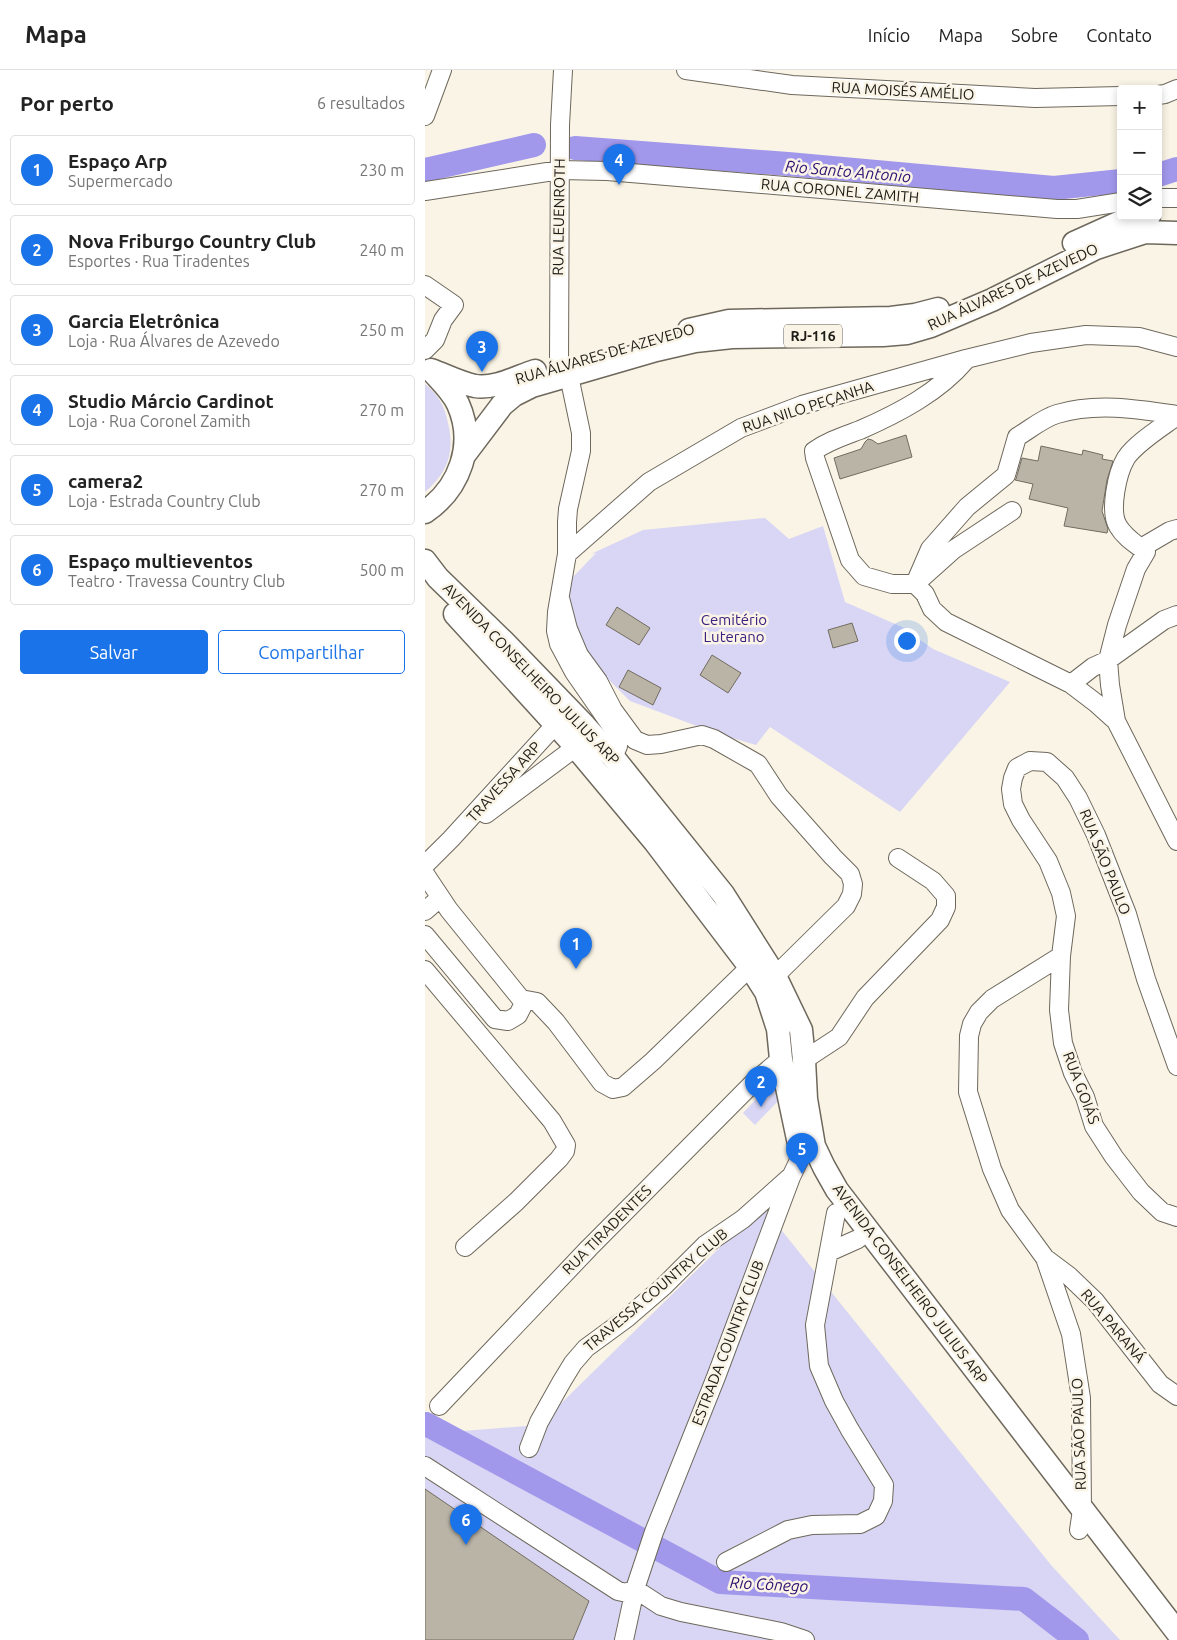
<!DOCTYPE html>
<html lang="pt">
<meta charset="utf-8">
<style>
:root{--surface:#fff;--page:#f2f2f2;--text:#222;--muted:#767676;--line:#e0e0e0;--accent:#1a73e8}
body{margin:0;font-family:Ubuntu,sans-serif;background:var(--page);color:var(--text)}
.controls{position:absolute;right:15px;top:15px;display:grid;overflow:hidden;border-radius:5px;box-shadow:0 2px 8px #0003}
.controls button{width:45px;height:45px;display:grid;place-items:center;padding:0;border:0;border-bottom:1px solid var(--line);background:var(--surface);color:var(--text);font:25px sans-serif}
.you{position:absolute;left:481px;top:570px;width:18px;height:18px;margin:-12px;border:4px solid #fff;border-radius:50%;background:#1a73e8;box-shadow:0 0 0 8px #1a73e833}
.badge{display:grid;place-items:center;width:32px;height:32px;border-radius:50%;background:var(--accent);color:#fff;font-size:16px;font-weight:700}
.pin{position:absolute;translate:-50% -41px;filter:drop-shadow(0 1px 2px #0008)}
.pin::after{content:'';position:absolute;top:26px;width:18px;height:15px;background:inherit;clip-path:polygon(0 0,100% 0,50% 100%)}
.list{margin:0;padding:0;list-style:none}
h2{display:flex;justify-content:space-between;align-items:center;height:65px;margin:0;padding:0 20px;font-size:21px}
h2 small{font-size:16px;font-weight:400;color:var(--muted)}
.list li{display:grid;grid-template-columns:32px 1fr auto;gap:15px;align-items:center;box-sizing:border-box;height:70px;margin:0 10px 10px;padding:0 10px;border:1px solid var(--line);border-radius:5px}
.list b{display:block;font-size:19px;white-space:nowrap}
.list p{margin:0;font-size:16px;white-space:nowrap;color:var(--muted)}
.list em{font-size:16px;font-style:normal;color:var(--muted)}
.actions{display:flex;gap:10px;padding:15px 20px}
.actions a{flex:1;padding:11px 0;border:1px solid var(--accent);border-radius:5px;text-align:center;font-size:18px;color:var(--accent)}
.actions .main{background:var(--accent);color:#fff}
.icon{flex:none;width:28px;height:28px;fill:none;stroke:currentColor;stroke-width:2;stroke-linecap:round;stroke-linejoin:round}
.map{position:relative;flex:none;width:752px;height:1570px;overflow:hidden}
header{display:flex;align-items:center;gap:30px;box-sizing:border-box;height:70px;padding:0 25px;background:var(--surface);border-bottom:1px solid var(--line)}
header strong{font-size:24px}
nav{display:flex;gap:28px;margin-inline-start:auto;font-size:18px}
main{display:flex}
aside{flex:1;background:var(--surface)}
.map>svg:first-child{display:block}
</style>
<header>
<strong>Mapa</strong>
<nav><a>Início</a><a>Mapa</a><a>Sobre</a><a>Contato</a></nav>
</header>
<main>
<aside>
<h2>Por perto<small>6 resultados</small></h2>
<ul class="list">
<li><span class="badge">1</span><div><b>Espaço Arp</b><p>Supermercado</p></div><em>230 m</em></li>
<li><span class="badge">2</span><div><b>Nova Friburgo Country Club</b><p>Esportes · Rua Tiradentes</p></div><em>240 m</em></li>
<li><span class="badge">3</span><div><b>Garcia Eletrônica</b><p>Loja · Rua Álvares de Azevedo</p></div><em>250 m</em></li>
<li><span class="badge">4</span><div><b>Studio Márcio Cardinot</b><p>Loja · Rua Coronel Zamith</p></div><em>270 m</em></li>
<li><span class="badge">5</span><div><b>camera2</b><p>Loja · Estrada Country Club</p></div><em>270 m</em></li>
<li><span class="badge">6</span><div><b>Espaço multieventos</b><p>Teatro · Travessa Country Club</p></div><em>500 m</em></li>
</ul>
<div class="actions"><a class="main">Salvar</a><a>Compartilhar</a></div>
</aside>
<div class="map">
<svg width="752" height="1570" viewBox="0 0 752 1570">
<rect width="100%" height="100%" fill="#faf4e6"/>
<path fill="#d8d6f4" d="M0 314C13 324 20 337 23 353 30 382 23 402 0 422Z
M340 448 364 469 398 456 420 532 477 557 508 579 585 612 475 742 345 657 331 675 293 664 205 631 163 589 140 541 147 508 171 483 166 484 218 460Z
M351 1008 353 1031 330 1055 318 1043Z
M337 1136 626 1495 695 1570H0V1364L114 1355Z"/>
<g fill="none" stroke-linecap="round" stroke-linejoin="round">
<path stroke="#a198ec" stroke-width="24" d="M150 78 363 94 629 118 696 111
M0 100 109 75
M733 105 752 99
M1 1354 295 1512 599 1529 652 1570"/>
</g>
<path fill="#bab4a7" stroke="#726c60" d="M481 365 487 387 415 409 409 388 436 379 440 372 443 369 447 370 453 374Z
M616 376 657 385 658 380 678 385 677 389 688 391 682 410 677 441 683 459 682 463 639 456 643 438 604 429 608 414 590 410 591 409 597 388 613 391Z
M192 537 225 558 214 575 181 555Z
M427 553 433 571 408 578 403 560Z
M287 585 316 603 303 623 275 605Z
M203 600 236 618 228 635 194 617Z
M0 1419 164 1531 148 1570H0Z"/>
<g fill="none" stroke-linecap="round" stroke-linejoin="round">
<defs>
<path id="minor" d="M261 0 367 15 610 28 696 26
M733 25 740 24 752 19
M0 46 17 0
M0 121 135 100 182 101 632 139H652L696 132
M733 128H752
M0 215 29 235 18 250 10 270 0 280
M541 290C514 322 474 343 435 360 419 366 403 371 389 381L390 388 425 490 439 506 467 514H490L528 480 587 441
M134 294 135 55 138 0
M144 306 156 363V381L143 439 142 452V484L132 542 131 561 134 574 149 602 192 664 193 676 188 687
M752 346C737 357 711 373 701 388 692 403 684 441 693 456 700 468 711 474 721 482L711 499 692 555 683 590 685 615 691 651 752 771
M716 478 745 461 752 459
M142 484 224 412 316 358 377 335 541 289 606 273 661 265 714 267 752 277
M492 509 505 479 542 437 581 405 592 367C604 360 618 348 632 344 671 332 713 339 752 345
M490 514 500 524 507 539 521 552 646 614 671 633 691 651
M135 528 143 559 154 585 173 611 188 640 210 670 222 675 236 674 277 665 289 669 333 694 354 726 408 787 425 804 428 814 427 824 421 836 350 906
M646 614 668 597 683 590 739 550 752 545
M61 744 151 677
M0 795 26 769 131 654
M0 804 24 840 96 929 98 935 93 945 83 951 70 949 0 865
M0 841 15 828
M636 886 567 929 554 942 547 954 544 966 543 1022 567 1099 585 1140 620 1188 646 1264 656 1328 657 1440 654 1460
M0 900 127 1051 141 1075 140 1081 134 1089 91 1132 40 1177
M96 929 112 932 131 952 177 1013 188 1019 198 1017 228 991 325 897
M379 990 414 967 440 928 515 850 521 837V826L508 811 473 788
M752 996 721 909 702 844 671 765 653 728 640 708 622 692 605 691 592 698 588 708 586 719 588 734 596 750 623 791 636 823 641 846 636 886 634 940 638 973 648 1003 660 1027 669 1056 689 1087 716 1122 737 1142 752 1147
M404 1182 433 1169
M620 1188 644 1206 670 1231 735 1314 752 1326
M14 1336 164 1178 329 1012 356 989
M104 1378 114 1352 137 1311 148 1293 161 1278 202 1248 239 1216 280 1175 318 1149 364 1108
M0 1396 193 1521 202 1523 210 1519 229 1462 291 1307 366 1107 377 1084
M301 1492 363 1460 387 1455 435 1454 451 1446 458 1431 459 1415 425 1360 409 1331 394 1296 390 1255 411 1143
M199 1570 210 1519 236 1536 256 1542 356 1562 380 1570"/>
<path id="major" d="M649 173 700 150 724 146
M264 260 304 251 466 248 490 245 513 239
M6 300C20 305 35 313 50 316 70 319 92 307 110 301
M40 384 77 335 89 325 107 316 231 280 270 271 307 267 458 265 482 263 506 256 567 230 671 178 720 162 752 163
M0 442C35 418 51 374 33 334 27 321 16 311 7 301
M0 491 13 508 78 571 160 656 188 687 298 824 350 906 376 960 379 990 381 1029 389 1076 399 1097 412 1120 752 1562
M30 544 144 669 230 772 325 897 341 922 353 959 356 989 374 1074"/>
</defs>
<use href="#minor" stroke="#6e685c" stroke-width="20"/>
<use href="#major" stroke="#6e685c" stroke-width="25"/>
<use href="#minor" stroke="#fff" stroke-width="18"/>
<use href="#major" stroke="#fff" stroke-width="22"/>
</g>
<g text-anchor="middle" stroke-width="5" stroke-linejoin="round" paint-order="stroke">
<rect fill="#faf4e6" stroke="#605d55" stroke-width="1" x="359" y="254.5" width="58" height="23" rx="4"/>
<g font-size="14" font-weight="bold" fill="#1e1c17">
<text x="388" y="271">RJ-116</text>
</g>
<g font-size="15" fill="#1e1c17" stroke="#faf4e6">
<text transform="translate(478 21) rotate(3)" y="5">RUA MOISÉS AMÉLIO</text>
<text transform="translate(415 121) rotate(5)" y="5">RUA CORONEL ZAMITH</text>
<text transform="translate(134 147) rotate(-89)" y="5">RUA LEUENROTH</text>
<text transform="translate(588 217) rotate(-25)" y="5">RUA ÁLVARES DE AZEVEDO</text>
<text transform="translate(180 284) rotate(-16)" y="5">RUA ÁLVARES DE AZEVEDO</text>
<text transform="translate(383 337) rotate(-18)" y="5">RUA NILO PEÇANHA</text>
<text transform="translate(106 604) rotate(46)" y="5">AVENIDA CONSELHEIRO JULIUS ARP</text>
<text transform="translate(79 712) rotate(-48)" y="5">TRAVESSA ARP</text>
<text transform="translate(680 792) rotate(68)" y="5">RUA SÃO PAULO</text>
<text transform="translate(656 1018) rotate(69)" y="5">RUA GOIÁS</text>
<text transform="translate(182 1160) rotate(-45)" y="5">RUA TIRADENTES</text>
<text transform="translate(485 1214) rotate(53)" y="5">AVENIDA CONSELHEIRO JULIUS ARP</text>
<text transform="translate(231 1220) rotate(-40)" y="5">TRAVESSA COUNTRY CLUB</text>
<text transform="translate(688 1256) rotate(50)" y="5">RUA PARANÁ</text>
<text transform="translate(303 1273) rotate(-69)" y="5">ESTRADA COUNTRY CLUB</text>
<text transform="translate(654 1364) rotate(-92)" y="5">RUA SÃO PAULO</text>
</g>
<g font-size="15" fill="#3a2080" stroke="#faf4e6">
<text x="309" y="555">Cemitério<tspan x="309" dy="17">Luterano</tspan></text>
</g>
<g font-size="16" font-style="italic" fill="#2e0e71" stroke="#faf4e6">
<text transform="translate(423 101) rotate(5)" y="6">Rio Santo Antonio</text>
<text transform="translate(344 1514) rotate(3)" y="6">Rio Cônego</text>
</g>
</g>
</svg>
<div class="controls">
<button>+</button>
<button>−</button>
<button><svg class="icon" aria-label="layers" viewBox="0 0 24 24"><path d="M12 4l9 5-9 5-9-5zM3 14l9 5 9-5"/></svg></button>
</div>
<div class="you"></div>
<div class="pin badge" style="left:151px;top:899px">1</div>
<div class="pin badge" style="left:336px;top:1037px">2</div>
<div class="pin badge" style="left:57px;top:302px">3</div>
<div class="pin badge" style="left:194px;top:115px">4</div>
<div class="pin badge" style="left:377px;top:1104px">5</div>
<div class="pin badge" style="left:41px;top:1475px">6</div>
</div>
</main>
